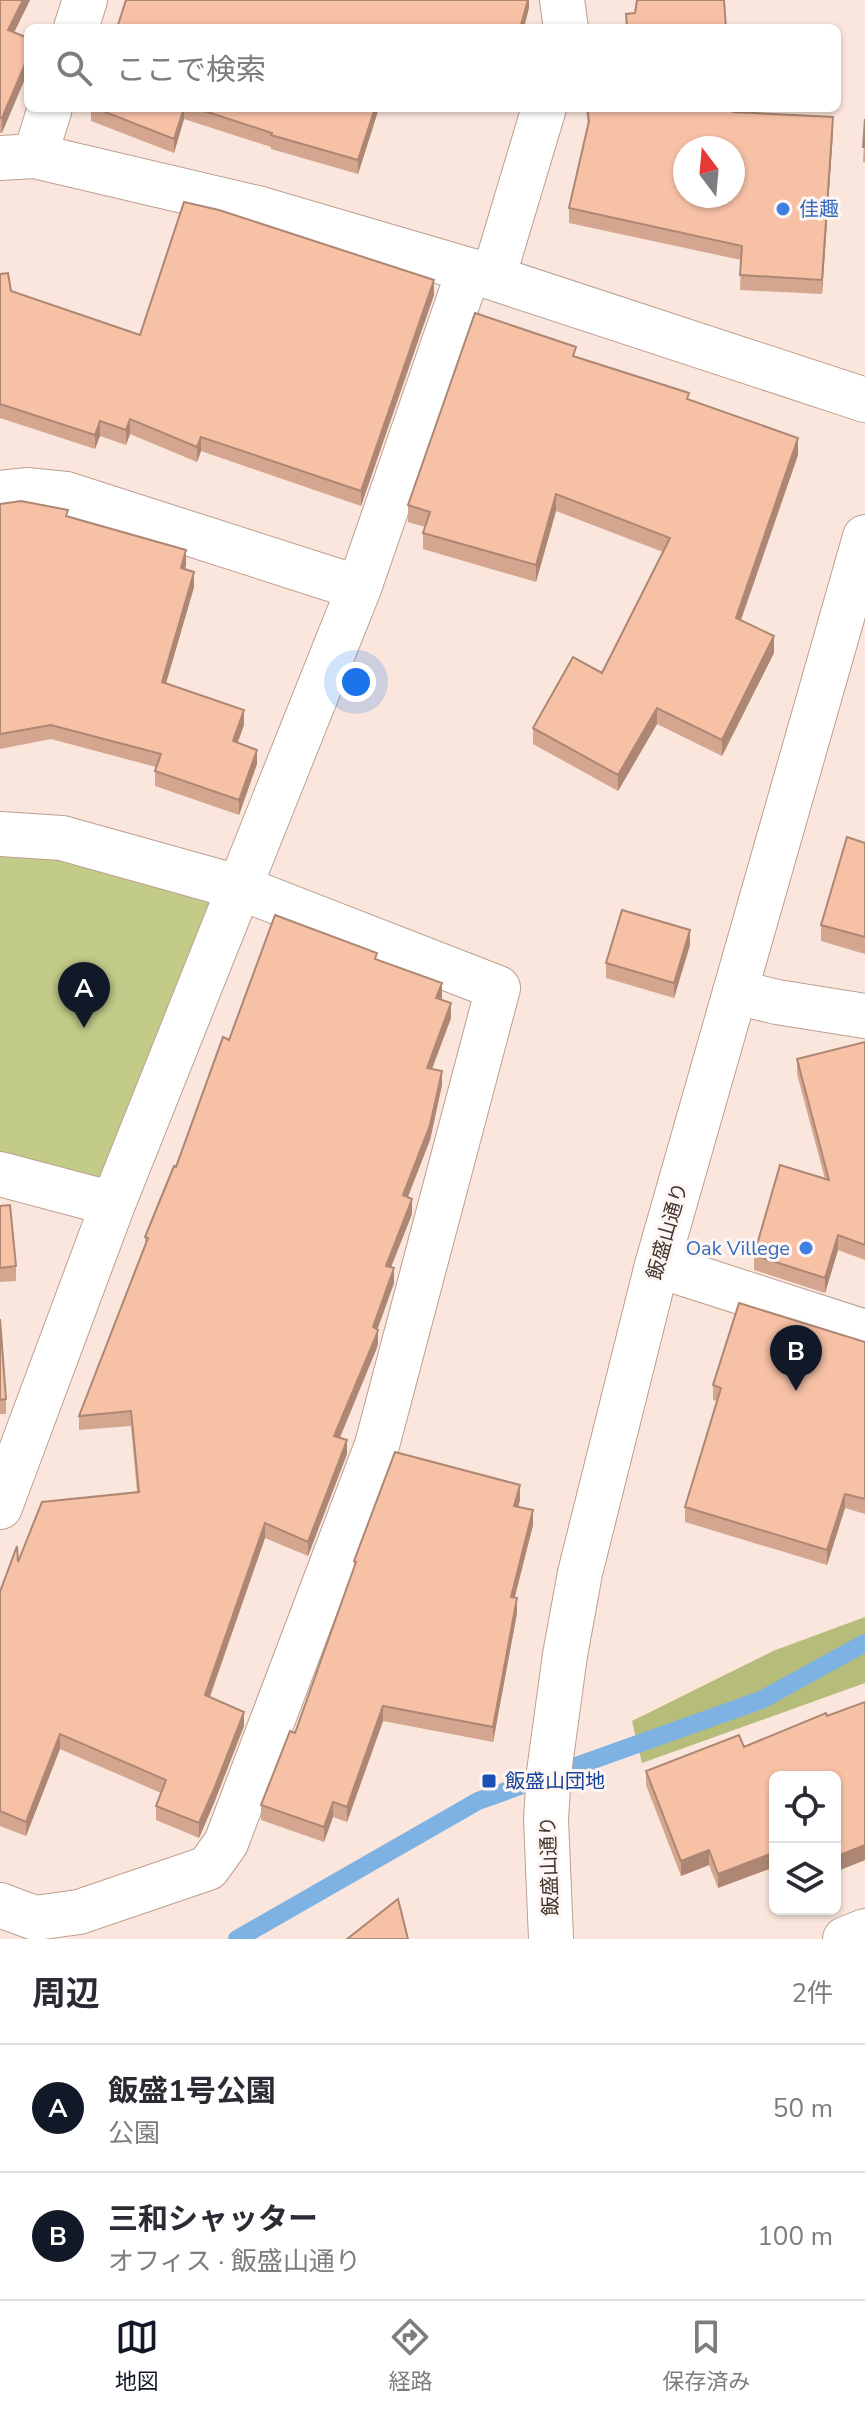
<!DOCTYPE html>
<html lang="ja">
<meta charset="utf-8">
<style>
:root{--surface:#fff;--page:#f7f7f7;--text:#2b2b33;--muted:#7c7c81;--line:#e1e1e2;--accent:#111827}
body{margin:0;font-family:"Nunito Sans","Noto Sans JP",sans-serif;background:var(--page);color:var(--text)}
.controls{position:absolute;right:24px;bottom:24px;display:grid;overflow:hidden;border-radius:12px;box-shadow:0 2px 6px #0004}
.controls button{width:72px;height:72px;display:grid;place-items:center;padding:0;border:0;border-bottom:2px solid var(--line);background:var(--surface);color:var(--text);font:40px sans-serif}
.compass{position:absolute;left:673px;top:136px;width:72px;height:72px;border-radius:50%;background:var(--surface);box-shadow:0 2px 6px #0004;rotate:344deg}
.you{position:absolute;left:356px;top:682px;width:28px;height:28px;margin:-20px;border:6px solid #fff;border-radius:50%;background:#1a73e8;box-shadow:0 0 0 12px #1a73e833}
.badge{display:grid;place-items:center;width:52px;height:52px;border-radius:50%;background:var(--accent);color:#fff;font-size:26px;font-weight:700}
.pin{position:absolute;translate:-50% -66px;filter:drop-shadow(0 2px 4px #0008)}
.pin::after{content:'';position:absolute;top:42px;width:28px;height:24px;background:inherit;clip-path:polygon(0 0,100% 0,50% 100%)}
.list{margin:0;padding:0;list-style:none}
h2{display:flex;justify-content:space-between;align-items:center;height:104px;margin:0;padding:0 32px;font-size:34px}
h2 small{font-size:26px;font-weight:400;color:var(--muted)}
.list li{display:grid;grid-template-columns:52px 1fr auto;gap:24px;align-items:center;box-sizing:border-box;height:128px;padding:0 32px;border-top:2px solid var(--line)}
.list b{display:block;font-size:30px;white-space:nowrap}
.list p{margin:0;font-size:26px;white-space:nowrap;color:var(--muted)}
.list em{font-size:26px;font-style:normal;color:var(--muted)}
.icon{flex:none;width:44px;height:44px;fill:none;stroke:currentColor;stroke-width:2;stroke-linecap:round;stroke-linejoin:round}
.map{position:relative;flex:none;width:865px;height:1939px;overflow:hidden}
.search{position:absolute;background:var(--surface);box-shadow:0 2px 6px #0004;left:24px;right:24px;top:24px;height:88px;display:flex;align-items:center;gap:20px;box-sizing:border-box;padding:0 28px;border-radius:12px;color:var(--muted);font-size:30px}
.sheet{height:360px;background:var(--surface)}
nav{display:flex;justify-content:space-around;align-items:center;box-sizing:border-box;height:112px;border-top:2px solid var(--line);background:var(--surface);font-size:22px;color:var(--muted)}
nav a{display:grid;justify-items:center;gap:4px}
nav .on{color:var(--accent)}
.map>svg:first-child{display:block}
</style>
<div class="map">
<svg width="865" height="1939" viewBox="0 0 865 1939">
<rect width="100%" height="100%" fill="#fae6dc"/>
<path fill="#c3cb89" d="M0 848 56 850 221 896 104 1186 0 1160Z"/>
<path fill="#b6bd7a" d="M865 1617V1683L642 1763 632 1721 773 1651Z"/>
<g fill="none" stroke-linecap="round" stroke-linejoin="round">
<path stroke="#7eb2e3" stroke-width="18" d="M237 1939 478 1801 761 1700 865 1643"/>
<defs>
<path id="minor" d="M562 0 566 28
M76 28 85 0
M35 156 50 108
M0 158 35 156 261 209 469 270 865 400
M493 278 544 108
M0 493 26 490 66 494 359 588
M0 834 62 838 241 888 498 988 377 1445 226 1843 208 1868 79 1912 35 1918 0 1905
M735 992 777 1002 865 1016
M0 1174 113 1204
M657 1265 865 1332
M0 1507 113 1204 359 588 469 270
M845 1939 865 1931"/>
<path id="tertiary" d="M551 1939 546 1819 549 1772 565 1655 580 1573 657 1265 865 537"/>
</defs>
<use href="#minor" stroke="#be9f8f" stroke-width="46"/>
<use href="#tertiary" stroke="#be9f8f" stroke-width="46"/>
<use href="#minor" stroke="#fff" stroke-width="44"/>
<use href="#tertiary" stroke="#fff" stroke-width="44"/>
</g>
<path fill="#d4a68f" d="M0 0H30L14 32 2 133H0Z
M91 108H379L358 174 271 149V147L184 119 174 153 91 121Z
M586 108H732L733 112 833 132 822 294 740 290 741 260 569 223V208L588 125Z
M865 119V162H863Z
M0 274 11 291 140 335 434 295 361 506 201 451 197 462 130 434 126 445 100 436 95 449 0 418Z
M576 357 689 400 798 455 741 620 774 653 722 756 657 724 618 791 533 744V728L602 673 663 552 556 511 536 582 423 549V533L425 527 408 522V505Z
M0 504 68 517 186 565 185 569 194 587 166 683 244 725 238 742 257 764 239 815 155 786V771L156 767 51 739 0 749Z
M865 843V954L821 941V925Z
M690 945 674 998 606 978V963Z
M377 960 442 997 441 1000 451 1018 432 1069 442 1085 430 1140 408 1197 412 1214 391 1267 394 1283 377 1329 378 1344 376 1350 340 1438 347 1454 308 1556 265 1538 210 1697 244 1726 214 1803 199 1838 156 1820V1806L161 1793 60 1749 26 1836 0 1826V1592L18 1562 137 1492 131 1426 79 1430V1416L145 1246V1237L229 1040Z
M865 1042V1260L838 1250 825 1293 754 1270V1255L825 1179 797 1074V1059Z
M0 1206 16 1266V1281L0 1282Z
M0 1319 6 1399V1414H0Z
M865 1342V1514L845 1508 827 1565 685 1522V1507L717 1401 713 1400V1385Z
M520 1500 518 1507 533 1525 515 1597 517 1613 493 1742 383 1721 347 1822 333 1817 324 1842 261 1820V1805L295 1733 354 1569V1561Z
M865 1702V1860L835 1872V1777L718 1888 709 1865 681 1876 646 1785V1771L744 1747Z"/>
<path fill="#ad8774" d="M23 0H30L8 45V30Z
M528 0H529V8L524 28H520Z
M28 57V72L2 133V118Z
M184 108V119L174 153V139Z
M375 108H379L358 174V160Z
M833 117V132L822 294V280Z
M434 280V295L361 506V491Z
M130 419V434L126 445V430Z
M100 421V436L95 449V435Z
M201 437V451L197 462V447Z
M798 438V455L736 634V618Z
M556 494V511L536 582V565Z
M186 550V565L181 582V568Z
M194 572V587L162 697V682Z
M774 636V653L722 756V740Z
M657 708V724L618 791V775Z
M244 710V725L233 755V741Z
M257 750V764L239 815V800Z
M690 930V945L674 998V983Z
M442 983V997L436 1013V998Z
M451 1003V1018L427 1082V1068Z
M442 1071V1085L430 1140 403 1209V1195Z
M412 1199V1214L386 1280V1266Z
M838 1235V1250L825 1293V1278Z
M394 1268V1283L373 1342V1327Z
M378 1330V1344L376 1350 334 1451V1436Z
M347 1440V1454L308 1556V1542Z
M520 1485V1500L514 1521V1506Z
M845 1494V1508L827 1565V1550Z
M533 1510V1525L511 1611V1597Z
M265 1523V1538L205 1710V1695Z
M517 1598V1613L493 1742V1727Z
M383 1706V1721L347 1822V1807Z
M244 1712V1726L214 1803 199 1838V1823Z
M60 1734V1749L26 1836V1822Z
M333 1802V1817L324 1842V1827Z
M865 1845V1860L835 1872V1857Z
M709 1850V1865L681 1876V1861Z
M775 1852V1867L718 1888V1874Z"/>
<path fill="#f7c1a6" stroke="#ad8774" stroke-width="2" fill-rule="evenodd" d="M0 0H23L8 30 28 38V57L2 118H0Z
M126 0H528L520 28H117Z
M637 0H724L726 28H595L627 26 626 14 635 13Z
M95 108H184L174 139Z
M195 108H375L358 160 271 135 272 133Z
M587 108H732L733 112 833 117 822 280 740 275 742 246 569 208 589 121ZM685 148H733V196H685Z
M865 119V147H863Z
M184 202 219 210 434 280 361 491 201 437 197 447 130 419 126 430 100 421 95 435 0 404V274L8 273 11 291 140 335Z
M475 313 576 347 573 356 689 393 687 399 798 438 736 618 774 636 722 740 657 708 618 775 533 728 573 657 602 673 670 538 556 494 536 565 423 533 430 512 408 505Z
M21 501 68 510 66 516 186 550 181 568 194 572 162 682 244 710 233 741 257 750 239 800 155 771 161 754 51 725 0 734V504Z
M847 837 865 843V937L821 925Z
M622 910 690 930 674 983 606 963Z
M275 915 377 953 375 959 442 983 436 998 451 1003 427 1068 442 1071 430 1125 403 1195 412 1199 386 1266 394 1268 373 1327 378 1330 376 1336 334 1436 347 1440 308 1542 265 1523 205 1695 244 1712 214 1789 199 1823 156 1806 166 1780 60 1734 26 1822 0 1811V1592L17 1546 18 1562 42 1502 139 1492 131 1411 79 1416 148 1238 145 1237 174 1166 176 1167 223 1037 229 1040Z
M865 1042V1245L838 1235 825 1278 754 1255 780 1165 829 1180 797 1059Z
M10 1205 16 1266 0 1268V1206Z
M739 1303 865 1342V1499L845 1494 827 1550 685 1507 721 1388 713 1385Z
M0 1319 6 1399 0 1400Z
M395 1452 520 1485 514 1506 533 1510 511 1597 517 1598 493 1727 383 1706 347 1807 333 1802 324 1827 261 1805 290 1731 295 1733 356 1562 354 1561Z
M865 1702V1845L835 1857V1777H775V1852L718 1874 709 1850 681 1861 646 1771 739 1735 744 1747 826 1713 827 1716Z
M398 1899 408 1939H347Z"/>
<g fill="#3f7fe0" stroke="#fdf6f3" stroke-width="3">
<circle cx="783" cy="209" r="8"/>
<circle cx="806" cy="1248" r="8"/>
</g>
<rect fill="#1a4fb4" stroke="#fdf6f3" stroke-width="3" x="481" y="1773" width="16" height="16" rx="4"/>
<g text-anchor="middle" stroke-width="6" stroke-linejoin="round" paint-order="stroke">
<g font-size="20" fill="#366cbe" stroke="#fdf6f3" text-anchor="start">
<text x="799" y="216">佳趣</text>
<text x="790" y="1255" text-anchor="end">Oak Villege</text>
</g>
<g font-size="20" fill="#41342e" stroke="#fdf6f3">
<text transform="translate(667 1231) rotate(-74)" y="7">飯盛山通り</text>
<text transform="translate(549 1866) rotate(-92)" y="7">飯盛山通り</text>
</g>
<g font-size="20" fill="#164399" stroke="#fdf6f3" text-anchor="start">
<text x="505" y="1788">飯盛山団地</text>
</g>
</g>
</svg>
<div class="controls">
<button><svg class="icon" aria-label="locate" viewBox="0 0 24 24"><circle cx="12" cy="12" r="6"/><path d="M12 2v4M12 18v4M2 12h4M18 12h4"/></svg></button>
<button><svg class="icon" aria-label="layers" viewBox="0 0 24 24"><path d="M12 4l9 5-9 5-9-5zM3 14l9 5 9-5"/></svg></button>
</div>
<svg class="compass" viewBox="-18 -18 36 36"><path d="M0-13l5 13h-10z" fill="#e53935"/><path d="M0 13l5-13h-10z" fill="#7c7c81"/></svg>
<div class="you"></div>
<div class="pin badge" style="left:84px;top:1028px">A</div>
<div class="pin badge" style="left:796px;top:1391px">B</div>
<div class="search"><svg class="icon" aria-label="search" viewBox="0 0 24 24"><circle cx="10" cy="10" r="6"/><path d="M15 15l6 6"/></svg>ここで検索</div>
</div>
<section class="sheet">
<h2>周辺<small>2件</small></h2>
<ul class="list">
<li><span class="badge">A</span><div><b>飯盛1号公園</b><p>公園</p></div><em>50 m</em></li>
<li><span class="badge">B</span><div><b>三和シャッター</b><p>オフィス · 飯盛山通り</p></div><em>100 m</em></li>
</ul>
</section>
<nav>
<a class="on"><svg class="icon" aria-label="map" viewBox="0 0 24 24"><path d="M3 6l6-2 6 2 6-2v14l-6 2-6-2-6 2zM9 4v14M15 6v14"/></svg>地図</a>
<a><svg class="icon" aria-label="directions" viewBox="0 0 24 24"><path d="M12 3l9 9-9 9-9-9zM9 14v-3h6M13 9l2 2-2 2"/></svg>経路</a>
<a><svg class="icon" aria-label="saved" viewBox="0 0 24 24"><path d="M7 4h10v16l-5-4-5 4z"/></svg>保存済み</a>
</nav>
